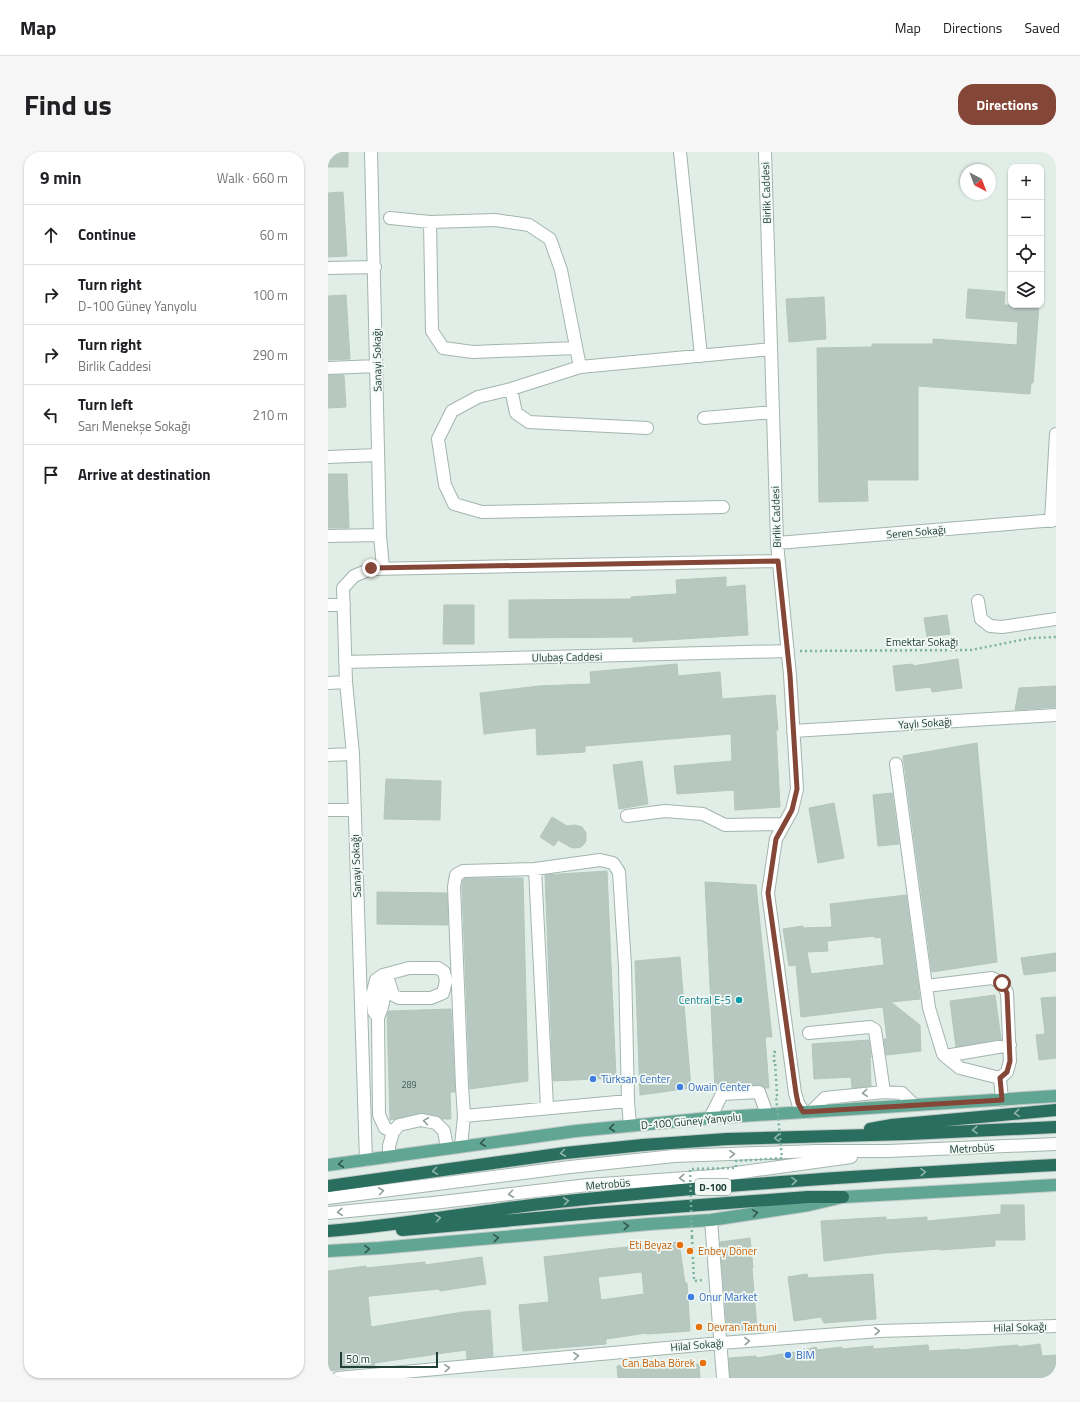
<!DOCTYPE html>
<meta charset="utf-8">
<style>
:root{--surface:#fff;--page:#f6f6f6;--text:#202124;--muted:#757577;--line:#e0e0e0;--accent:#844637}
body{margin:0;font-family:"Titillium Web",sans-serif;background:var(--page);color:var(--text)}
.controls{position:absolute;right:12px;top:12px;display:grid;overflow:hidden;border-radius:8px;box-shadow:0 1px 3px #0004}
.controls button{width:36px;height:36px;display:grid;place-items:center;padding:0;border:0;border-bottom:1px solid var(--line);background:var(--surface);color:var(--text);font:20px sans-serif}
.compass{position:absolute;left:632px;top:12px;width:36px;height:36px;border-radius:50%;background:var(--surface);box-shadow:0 1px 3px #0004;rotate:138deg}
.scale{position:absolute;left:12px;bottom:10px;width:98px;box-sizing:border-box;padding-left:4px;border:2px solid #203f36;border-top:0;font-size:11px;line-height:14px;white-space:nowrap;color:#203f36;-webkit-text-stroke:3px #f2f9f5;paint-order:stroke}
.stop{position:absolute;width:12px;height:12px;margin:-9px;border:3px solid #844637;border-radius:50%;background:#fff}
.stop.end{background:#844637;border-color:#fff;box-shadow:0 1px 4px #0008}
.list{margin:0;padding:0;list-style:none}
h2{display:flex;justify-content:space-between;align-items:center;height:52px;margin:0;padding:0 16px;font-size:17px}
h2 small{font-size:13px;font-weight:400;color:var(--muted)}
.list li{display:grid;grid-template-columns:26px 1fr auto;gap:12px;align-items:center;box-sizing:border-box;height:60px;padding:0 16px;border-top:1px solid var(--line)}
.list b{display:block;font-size:15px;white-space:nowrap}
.list p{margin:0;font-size:13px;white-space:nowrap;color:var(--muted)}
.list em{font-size:13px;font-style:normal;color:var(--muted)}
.icon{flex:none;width:22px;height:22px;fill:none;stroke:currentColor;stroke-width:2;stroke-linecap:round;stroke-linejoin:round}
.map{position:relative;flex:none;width:728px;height:1226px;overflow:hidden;border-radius:16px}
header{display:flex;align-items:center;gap:24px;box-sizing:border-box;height:56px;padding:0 20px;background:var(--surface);border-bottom:1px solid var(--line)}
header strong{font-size:19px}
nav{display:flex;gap:22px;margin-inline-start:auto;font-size:14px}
.intro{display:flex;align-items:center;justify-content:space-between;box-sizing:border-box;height:96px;padding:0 24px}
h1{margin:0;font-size:28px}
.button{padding:10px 18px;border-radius:16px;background:var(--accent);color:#fff;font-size:14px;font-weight:700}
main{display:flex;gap:24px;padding:0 24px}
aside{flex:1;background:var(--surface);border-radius:16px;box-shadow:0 1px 3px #0004}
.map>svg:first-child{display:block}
</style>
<header>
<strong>Map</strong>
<nav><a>Map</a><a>Directions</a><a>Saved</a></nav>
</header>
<div class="intro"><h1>Find us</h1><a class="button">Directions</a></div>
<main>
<aside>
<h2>9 min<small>Walk · 660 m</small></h2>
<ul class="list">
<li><svg class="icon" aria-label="ahead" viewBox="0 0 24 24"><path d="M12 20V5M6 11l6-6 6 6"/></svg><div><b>Continue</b></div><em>60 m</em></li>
<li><svg class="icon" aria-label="right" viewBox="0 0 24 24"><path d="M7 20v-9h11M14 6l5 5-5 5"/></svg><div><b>Turn right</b><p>D-100 Güney Yanyolu</p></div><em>100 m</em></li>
<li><svg class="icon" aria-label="right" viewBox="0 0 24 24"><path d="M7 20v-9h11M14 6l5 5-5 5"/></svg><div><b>Turn right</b><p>Birlik Caddesi</p></div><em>290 m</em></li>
<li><svg class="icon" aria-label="left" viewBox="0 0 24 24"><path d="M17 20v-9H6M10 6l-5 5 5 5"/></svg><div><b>Turn left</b><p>Sarı Menekşe Sokağı</p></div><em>210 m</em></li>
<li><svg class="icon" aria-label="arrive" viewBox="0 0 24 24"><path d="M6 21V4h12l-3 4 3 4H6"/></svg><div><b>Arrive at destination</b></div></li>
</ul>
</aside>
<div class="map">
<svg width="728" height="1226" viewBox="0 0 728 1226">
<rect width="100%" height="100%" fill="#e1ede7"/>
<path fill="#b6c8c0" stroke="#b3c7be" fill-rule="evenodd" d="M0 0H20V15H0Z
M15 40 19 104 0 105V41Z
M640 137 677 140 676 153H711L705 231H703L702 242 590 234V328H539L540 349 491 350 489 196 544 195V192H605V187L689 193 690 170 638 166Z
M18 143 22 207 0 208V144Z
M496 145 498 187 461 190 458 147Z
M0 223H16L18 255 0 256Z
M0 322H19L21 376H0Z
M398 425V435L417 433 420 483 305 490V485L181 486V448L303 447V445L349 442 348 428Z
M116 453H146V492H115Z
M619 463 622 482 599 485 596 466Z
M630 507 634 536 604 540 603 535 568 539 565 514 585 512V514Z
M349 512 350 524 392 520 394 547 447 543 450 578H448L452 655 407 658 406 638 349 642 346 614 404 609 403 582 257 594V600L209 603 208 576 156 582 152 541 211 534 263 532 262 520Z
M728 534V555L687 558 691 536Z
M649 591 669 810 604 820 575 604Z
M314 609 320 652 291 657 285 613Z
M58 627 113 629 112 668 56 667Z
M564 641 571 692 550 694 545 643Z
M506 651 516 706 490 711 481 656Z
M224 665 239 674 247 673 254 675 258 681V689L256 692 253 695 245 696 242 695 230 688 226 694 212 685Z
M279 719 288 926 225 929 217 723Z
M137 726H195L200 929 142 937 134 735 135 728Z
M377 730 428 733 437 820 444 885H437L441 936H437L431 933 394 935 387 938Z
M49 740 119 741 120 773 49 772Z
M578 743 592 847 563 850 592 873 593 899 558 903 556 887H559L555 855 473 865 468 813 461 814 455 777 475 774V776L504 775 502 752ZM547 784V786L553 785 556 813 483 822 479 800 500 799 499 789Z
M728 801V819L696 823 693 806Z
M352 805 363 936 312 943 307 809Z
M667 843 673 887 628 895 622 849Z
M728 845V906L711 908 708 883 717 882 713 846Z
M123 857 127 940H122L123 967H114L109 964 92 961 62 968 59 862 61 859Z
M541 888 543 905H542L543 934 524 936 523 925 486 927 484 892Z
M673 1053H696L697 1088H667V1094L612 1098V1097L558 1101 496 1109 493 1069 558 1065V1068L599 1065V1069L673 1062Z
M422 1086 425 1116H424L429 1176 399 1179 392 1090Z
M351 1090 357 1131H359L362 1179 319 1182V1181L278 1187V1192L195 1199 191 1153 221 1150 216 1105 279 1097ZM314 1120 316 1142 273 1148 270 1125Z
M154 1105 158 1132 112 1139 111 1137 42 1144 40 1145 43 1175 135 1160 162 1158 165 1204 139 1207 138 1198 46 1211 47 1214 0 1219V1119L38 1114V1116L97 1110V1113Z
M479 1122 480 1126 545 1122 548 1167 496 1171 493 1165 466 1169 460 1125Z
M712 1192 714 1204 728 1203V1226H402L401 1206 428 1204V1206L468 1200 488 1195 489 1198 514 1195V1197L545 1194V1197L600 1193 601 1199 632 1197V1198L690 1193V1195Z
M333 1211V1215L371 1212 372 1226H290L289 1214Z"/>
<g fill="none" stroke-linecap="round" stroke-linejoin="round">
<defs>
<path id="minor" d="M43 0 52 383 55 416
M352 0 373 204
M437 0 449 391 462 523 469 637 464 658 448 687 440 741 467 941 470 951 475 959
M62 66 102 70 167 68 201 73 222 87 233 118 252 215
M102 70 104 179 115 196 145 200 248 196
M0 116 47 115
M0 216 49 214
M183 237 188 261 201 270 319 276
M376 266 445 260
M0 305 50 303
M395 355 154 360 126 352 117 333 110 287 124 259 150 245 183 237 252 215 443 197
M723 369 728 282
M0 384 52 383
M449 391 728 368
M650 449 653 467 662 474 674 475 728 467
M0 453H16
M17 510 460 499
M0 531 18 530
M465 579 728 563
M0 603 25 602
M568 612 601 856 615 902 617 904 632 916 672 926 674 948
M0 658H26
M299 664 337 659 375 662 397 673 456 672
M207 717 219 955
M55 826C57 839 56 854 50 865L51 963 57 976 65 980
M598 834 664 826 674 831 679 841 682 909 679 920 672 926
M50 865 46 860 44 844 48 828 55 823 81 816H110L116 820 118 829 115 841 103 846H71L65 843 61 830 56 829
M481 881 542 875 547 878 556 940
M617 904 682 893
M483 960 497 946 556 940 574 941 585 952
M136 964 300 949
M382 966 394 942 431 940 439 962
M133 994 136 964 134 934 126 735 128 723 135 719 207 717 272 708 285 711 291 720 297 814 300 949 302 974
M61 1005V994L65 980 71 973 93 968 108 971 116 979 119 996
M38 1008 25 602 18 530 15 436 26 424 43 417 450 409
M0 1046 242 1015 346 1004 488 999H560L728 992
M0 1061 105 1051 260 1033 386 1024 523 1005
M383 1068 395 1226
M10 1226 393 1191 551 1179 728 1174"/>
<path id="major" d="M0 1013 248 979 382 966 728 944
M0 1099 52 1096 322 1072 383 1068 481 1053 515 1045 728 1033"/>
<path id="highway" d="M542 977 564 973 728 958
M0 1034 237 1001 315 993 399 987 580 982 728 975
M74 1078 265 1061 480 1045H515
M0 1079C77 1073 153 1058 230 1050 395 1032 562 1022 728 1013"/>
</defs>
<use href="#minor" stroke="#a3b5ae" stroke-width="14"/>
<use href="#major" stroke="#c1c9c7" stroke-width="14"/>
<use href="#highway" stroke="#c1c9c7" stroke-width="14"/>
<path stroke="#7eb3a1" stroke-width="2.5" stroke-dasharray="2 3" stroke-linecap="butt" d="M472 499 643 498 703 486 728 485
M449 944 447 909H446V900H450
M364 1085 366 1129 375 1128"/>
<use href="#minor" stroke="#fff" stroke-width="12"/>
<use href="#major" stroke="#61a693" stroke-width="12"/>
<use href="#highway" stroke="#296e5e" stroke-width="12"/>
<path stroke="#7eb3a1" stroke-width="2.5" stroke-dasharray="2 3" stroke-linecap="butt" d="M364 1085 362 1017 408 1016V1009L454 1006 448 944H449"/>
</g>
<defs><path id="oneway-chevron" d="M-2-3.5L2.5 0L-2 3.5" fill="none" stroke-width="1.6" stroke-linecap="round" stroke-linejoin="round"/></defs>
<g stroke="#909f9a">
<use href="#oneway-chevron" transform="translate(537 941) rotate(175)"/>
<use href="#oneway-chevron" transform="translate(98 969) rotate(-172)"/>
<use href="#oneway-chevron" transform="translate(404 1002) rotate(-2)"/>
<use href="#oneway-chevron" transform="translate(354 1026) rotate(176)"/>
<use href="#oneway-chevron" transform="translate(53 1039) rotate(-7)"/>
<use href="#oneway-chevron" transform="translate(183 1042) rotate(173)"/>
<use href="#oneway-chevron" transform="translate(12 1060) rotate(175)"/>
<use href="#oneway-chevron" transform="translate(549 1179) rotate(-4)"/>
<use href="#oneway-chevron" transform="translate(419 1189) rotate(-4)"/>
<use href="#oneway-chevron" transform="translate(248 1204) rotate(-5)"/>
<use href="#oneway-chevron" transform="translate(119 1216) rotate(-5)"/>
</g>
<g stroke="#8eb4aa">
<use href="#oneway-chevron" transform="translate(689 961) rotate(175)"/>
<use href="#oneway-chevron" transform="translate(647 978) rotate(177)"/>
<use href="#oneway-chevron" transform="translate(449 986) rotate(178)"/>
<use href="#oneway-chevron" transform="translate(235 1001) rotate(173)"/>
<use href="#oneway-chevron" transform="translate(107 1019) rotate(172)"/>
<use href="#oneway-chevron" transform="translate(595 1020) rotate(-3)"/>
<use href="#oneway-chevron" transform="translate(466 1029) rotate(-4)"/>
<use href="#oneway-chevron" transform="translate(238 1049) rotate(-6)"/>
<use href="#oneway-chevron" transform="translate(110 1066) rotate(-8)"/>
</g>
<g stroke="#30594d">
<use href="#oneway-chevron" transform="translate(284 976) rotate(174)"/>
<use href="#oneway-chevron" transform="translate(155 991) rotate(173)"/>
<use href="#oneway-chevron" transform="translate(13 1012) rotate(173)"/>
<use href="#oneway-chevron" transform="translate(427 1061) rotate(-10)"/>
<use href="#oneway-chevron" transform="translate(298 1074) rotate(-5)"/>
<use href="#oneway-chevron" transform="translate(168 1086) rotate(-5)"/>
<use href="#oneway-chevron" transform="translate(39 1097) rotate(-4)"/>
</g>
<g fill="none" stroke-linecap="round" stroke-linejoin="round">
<path stroke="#844637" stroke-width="5" d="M43 416 450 409 462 523 469 637 464 658 448 687 440 741 468 941 470 951 475 960 674 948 672 926 679 920 682 909 679 841 674 831"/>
</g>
<circle fill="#0f9aa8" stroke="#f2f9f5" stroke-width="1.5" cx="411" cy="848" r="4"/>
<g fill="#3f7fe0" stroke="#f2f9f5" stroke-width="1.5">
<circle cx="265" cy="927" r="4"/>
<circle cx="352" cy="935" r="4"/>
<circle cx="363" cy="1145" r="4"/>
<circle cx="460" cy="1203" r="4"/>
</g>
<g fill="#e8710a" stroke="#f2f9f5" stroke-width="1.5">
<circle cx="352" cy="1093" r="4"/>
<circle cx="362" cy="1099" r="4"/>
<circle cx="371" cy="1175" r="4"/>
<circle cx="375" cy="1211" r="4"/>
</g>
<g text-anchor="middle" stroke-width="3.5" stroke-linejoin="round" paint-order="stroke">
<g font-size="9" fill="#466158">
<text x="81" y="936">289</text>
</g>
<rect fill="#f2f9f5" stroke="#5f776f" stroke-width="1" x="367" y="1027" width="36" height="16" rx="3"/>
<g font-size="10" font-weight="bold" fill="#203f36">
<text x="385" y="1039">D-100</text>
</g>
<g font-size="11" fill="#203f36" stroke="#f2f9f5">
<text transform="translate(438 41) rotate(-92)" y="4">Birlik Caddesi</text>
<text transform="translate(49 208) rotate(-91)" y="4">Sanayi Sokağı</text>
<text transform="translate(448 365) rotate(-92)" y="4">Birlik Caddesi</text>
<text transform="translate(588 380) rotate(-5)" y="4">Seren Sokağı</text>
<text x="594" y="494">Emektar Sokağı</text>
<text transform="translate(239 505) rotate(-1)" y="4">Ulubaş Caddesi</text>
<text transform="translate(597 571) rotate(-4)" y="4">Yaylı Sokağı</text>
<text transform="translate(28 714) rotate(-92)" y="4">Sanayi Sokağı</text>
<text transform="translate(363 969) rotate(-5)" y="4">D-100 Güney Yanyolu</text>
<text transform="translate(644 996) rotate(-3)" y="4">Metrobüs</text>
<text transform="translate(280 1032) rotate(-5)" y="4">Metrobüs</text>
<text transform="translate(692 1175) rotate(-2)" y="4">Hilal Sokağı</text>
<text transform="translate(369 1193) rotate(-5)" y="4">Hilal Sokağı</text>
</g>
<g font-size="11" fill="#0d838f" stroke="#f2f9f5" text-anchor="end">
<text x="403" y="852">Central E-5</text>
</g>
<g font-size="11" fill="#366cbe" stroke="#f2f9f5" text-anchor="start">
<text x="273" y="931">Türksan Center</text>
<text x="360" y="939">Owain Center</text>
<text x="371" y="1149">Onur Market</text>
<text x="468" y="1207">BİM</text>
</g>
<g font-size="11" fill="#c56008" stroke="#f2f9f5" text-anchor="end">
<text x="344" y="1097">Eti Beyaz</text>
<text x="370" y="1103" text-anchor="start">Enbey Döner</text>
<text x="379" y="1179" text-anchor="start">Devran Tantuni</text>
<text x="367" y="1215">Can Baba Börek</text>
</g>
</g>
</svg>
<div class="controls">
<button>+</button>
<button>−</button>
<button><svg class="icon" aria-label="locate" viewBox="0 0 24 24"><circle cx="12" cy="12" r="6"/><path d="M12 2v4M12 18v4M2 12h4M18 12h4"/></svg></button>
<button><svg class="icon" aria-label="layers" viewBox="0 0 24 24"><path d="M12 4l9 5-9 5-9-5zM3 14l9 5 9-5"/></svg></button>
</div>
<svg class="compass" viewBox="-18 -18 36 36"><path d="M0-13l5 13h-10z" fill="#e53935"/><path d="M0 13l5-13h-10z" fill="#757577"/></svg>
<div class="scale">50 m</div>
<div class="stop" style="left:674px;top:831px"></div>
<div class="stop end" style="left:43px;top:416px"></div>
</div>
</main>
